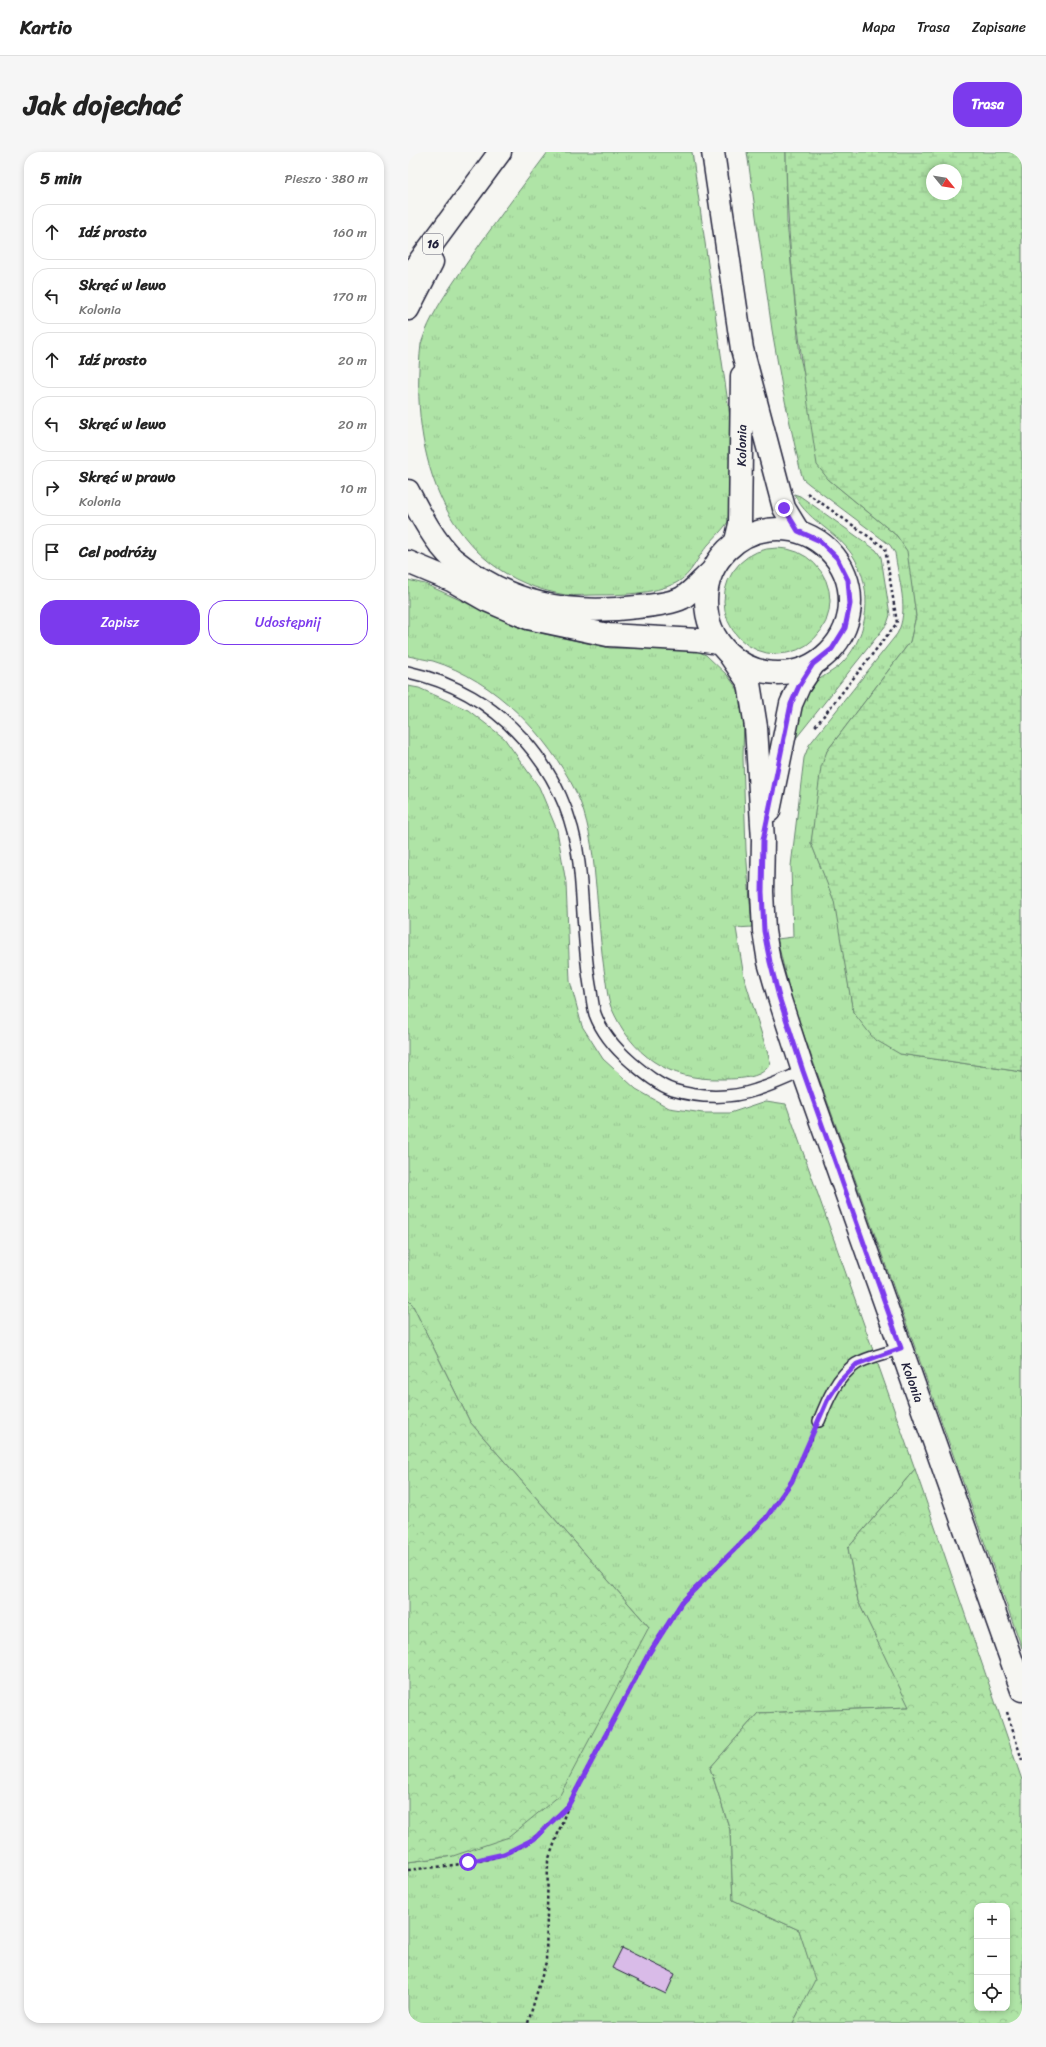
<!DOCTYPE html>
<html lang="pl">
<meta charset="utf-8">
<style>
:root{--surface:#fff;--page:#f6f6f6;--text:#222;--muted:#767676;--line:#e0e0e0;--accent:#7c3aed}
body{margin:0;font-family:Sriracha,sans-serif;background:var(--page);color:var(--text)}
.controls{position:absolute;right:12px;bottom:12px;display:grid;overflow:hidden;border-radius:8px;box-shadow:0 2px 6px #0003}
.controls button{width:36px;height:36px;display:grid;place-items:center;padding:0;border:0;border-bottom:1px solid var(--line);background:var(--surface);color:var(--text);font:20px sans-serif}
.compass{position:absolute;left:518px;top:12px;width:36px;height:36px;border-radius:50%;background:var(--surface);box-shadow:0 2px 6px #0003;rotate:120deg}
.stop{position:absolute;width:12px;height:12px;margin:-9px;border:3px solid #7c3aed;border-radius:50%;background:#fff}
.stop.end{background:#7c3aed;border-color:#fff;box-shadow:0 1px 4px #0008}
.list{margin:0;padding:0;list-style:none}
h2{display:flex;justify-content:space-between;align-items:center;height:52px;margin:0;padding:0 16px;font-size:17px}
h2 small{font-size:13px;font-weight:400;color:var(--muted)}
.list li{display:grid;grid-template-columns:26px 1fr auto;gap:12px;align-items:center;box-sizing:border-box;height:56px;margin:0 8px 8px;padding:0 8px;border:1px solid var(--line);border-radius:16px}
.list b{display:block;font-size:15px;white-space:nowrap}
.list p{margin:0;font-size:13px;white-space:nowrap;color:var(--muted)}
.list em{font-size:13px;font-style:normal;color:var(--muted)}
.actions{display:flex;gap:8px;padding:12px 16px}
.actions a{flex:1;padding:9px 0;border:1px solid var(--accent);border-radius:16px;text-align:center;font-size:14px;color:var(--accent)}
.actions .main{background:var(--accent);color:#fff}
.icon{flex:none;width:22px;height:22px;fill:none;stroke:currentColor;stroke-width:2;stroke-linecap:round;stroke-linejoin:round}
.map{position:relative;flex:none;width:614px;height:1871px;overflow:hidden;border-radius:16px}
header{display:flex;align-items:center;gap:24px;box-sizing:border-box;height:56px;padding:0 20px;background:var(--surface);border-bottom:1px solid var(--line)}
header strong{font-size:19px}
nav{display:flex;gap:22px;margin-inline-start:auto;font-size:14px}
.intro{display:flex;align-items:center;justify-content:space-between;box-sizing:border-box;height:96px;padding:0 24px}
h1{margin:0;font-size:28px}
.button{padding:10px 18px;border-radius:16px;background:var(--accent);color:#fff;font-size:14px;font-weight:700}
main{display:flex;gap:24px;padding:0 24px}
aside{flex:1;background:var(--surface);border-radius:16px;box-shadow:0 2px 6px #0003}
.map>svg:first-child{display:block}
</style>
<header>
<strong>Kartio</strong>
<nav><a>Mapa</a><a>Trasa</a><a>Zapisane</a></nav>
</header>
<div class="intro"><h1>Jak dojechać</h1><a class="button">Trasa</a></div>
<main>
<aside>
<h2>5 min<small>Pieszo · 380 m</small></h2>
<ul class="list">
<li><svg class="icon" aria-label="ahead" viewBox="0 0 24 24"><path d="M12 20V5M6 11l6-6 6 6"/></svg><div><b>Idź prosto</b></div><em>160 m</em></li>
<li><svg class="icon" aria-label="left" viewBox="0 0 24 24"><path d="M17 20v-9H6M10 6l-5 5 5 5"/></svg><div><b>Skręć w lewo</b><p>Kolonia</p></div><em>170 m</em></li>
<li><svg class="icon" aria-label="ahead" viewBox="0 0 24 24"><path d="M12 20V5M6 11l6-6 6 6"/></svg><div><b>Idź prosto</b></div><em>20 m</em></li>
<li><svg class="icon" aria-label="left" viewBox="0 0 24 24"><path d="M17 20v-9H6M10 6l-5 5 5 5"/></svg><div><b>Skręć w lewo</b></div><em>20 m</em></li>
<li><svg class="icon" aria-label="right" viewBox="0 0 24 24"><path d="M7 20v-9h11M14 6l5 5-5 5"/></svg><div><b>Skręć w prawo</b><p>Kolonia</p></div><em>10 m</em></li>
<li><svg class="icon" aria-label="arrive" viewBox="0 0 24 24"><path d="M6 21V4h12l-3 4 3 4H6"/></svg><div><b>Cel podróży</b></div></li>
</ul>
<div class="actions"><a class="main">Zapisz</a><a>Udostępnij</a></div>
</aside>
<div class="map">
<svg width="614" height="1871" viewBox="0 0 614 1871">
<defs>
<pattern id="grass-tufts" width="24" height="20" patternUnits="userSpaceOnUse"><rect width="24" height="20" fill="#afe4a6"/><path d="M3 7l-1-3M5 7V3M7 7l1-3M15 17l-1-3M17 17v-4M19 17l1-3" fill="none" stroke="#96c390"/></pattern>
<pattern id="forest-crowns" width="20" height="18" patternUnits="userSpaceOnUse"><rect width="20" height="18" fill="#afe4a6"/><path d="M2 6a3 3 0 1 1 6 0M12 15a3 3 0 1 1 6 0" fill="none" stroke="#96c390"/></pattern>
<pattern id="wetland-marsh" width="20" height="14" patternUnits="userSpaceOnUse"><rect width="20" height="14" fill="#afe4a6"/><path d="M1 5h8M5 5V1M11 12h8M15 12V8" fill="none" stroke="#96c390"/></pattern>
</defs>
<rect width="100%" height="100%" fill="#f6f6f2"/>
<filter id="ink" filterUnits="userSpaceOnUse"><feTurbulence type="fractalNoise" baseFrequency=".025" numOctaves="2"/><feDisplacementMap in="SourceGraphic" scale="8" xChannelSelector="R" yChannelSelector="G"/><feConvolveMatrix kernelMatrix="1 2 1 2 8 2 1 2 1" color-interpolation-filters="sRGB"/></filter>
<g filter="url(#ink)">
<path fill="url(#grass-tufts)" stroke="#688370" d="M140 0H284L325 286 326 359C320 373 310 382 300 393 289 405 284 423 268 431 245 442 214 443 189 443 179 443 168 444 158 443 39 424 0 304 13 192 21 166 38 141 54 118 81 78 111 39 140 0Z
M339 0H378L379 70 392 205 420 327 489 384 500 399 508 464 502 490 419 599 403 691 427 749 445 860 492 902 614 920V1496L385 853 369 787 385 785 383 714 396 606 401 593 489 482C502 459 490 426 487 401L482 393 401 332 395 327 392 317 374 235 364 178Z
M386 342 392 344 468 398 473 405 482 463 479 472 385 590C388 568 389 555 402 536 408 527 423 521 431 514 459 489 465 445 450 413 435 380 401 373 386 342Z
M316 449a53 53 0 1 1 106 0a53 53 0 1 1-106 0Z
M0 428 17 432 118 478 202 496 284 497 298 503 320 524 331 539 336 561 335 606 338 698 344 775 328 776 336 825 363 912C360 915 356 920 351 922 340 927 325 927 313 927 260 928 224 904 203 855 200 848 199 838 198 830 192 795 191 760 187 725 185 698 180 665 168 640 140 584 87 528 25 509 17 507 8 506 0 504Z
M0 534 11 536 60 558 96 586 131 635 149 678 158 731 162 829 174 874 195 907 228 937 261 956 295 961H322L358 949 378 952 507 1317 440 1396 450 1449 502 1555 350 1561 302 1616 322 1678 325 1748 391 1778 408 1828 385 1871H0V1710L45 1704 241 1475 62 1270 4 1152 0 1148Z"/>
<path fill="url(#forest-crowns)" stroke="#688370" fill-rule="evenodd" d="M0 1148 4 1152 62 1270 241 1475 152 1643 101 1685 45 1704 0 1710Z
M507 1317 614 1628V1871H385L407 1828 391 1778 325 1748 322 1678 302 1616 350 1561 501 1555 450 1449 440 1396ZM569 1754H599V1856H569Z"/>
<path fill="url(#wetland-marsh)" stroke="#688370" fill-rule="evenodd" d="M378 0H614V920L492 902 466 887 445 860 426 749 403 691 413 615 419 599 502 490 508 464 499 399 489 384 420 327 409 313C393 208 379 107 378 0ZM524 18H548V42H524Z"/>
<path fill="#d9bbe8" stroke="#22223b" d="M214 1796 267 1822 258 1842 204 1816Z"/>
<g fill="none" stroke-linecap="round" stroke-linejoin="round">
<defs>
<path id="lane" d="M0 520C92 540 160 617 171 711 176 753 175 797 183 839 184 846 185 855 187 862 194 881 208 897 223 910 235 920 250 933 265 938 291 946 322 947 348 938 364 933 380 926 395 919
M411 1269C419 1249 429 1224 448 1212 459 1205 480 1201 493 1196"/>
<g id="secondary">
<path d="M305 0 334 197 376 356 390 379"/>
<circle cx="370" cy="449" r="72"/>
<path id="s1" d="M328 389 332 372 334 224"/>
<path id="s2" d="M323 505 341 531 348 575 355 688 354 740 356 779 361 810 371 845 395 919 614 1538"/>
<path d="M361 659 383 552 391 534 405 513"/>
</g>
<path id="primary" d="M0 125 92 0
M0 157 24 110
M0 339C11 360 27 391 45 407 100 452 160 464 229 455 240 454 264 451 274 446 284 440 294 428 303 420"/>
<path id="highway" d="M0 410 43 428 78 448 120 466 200 483 290 488 310 491"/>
</defs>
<use href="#lane" stroke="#22223b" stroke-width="14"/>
<use href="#secondary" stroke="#22223b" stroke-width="25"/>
<use href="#primary" stroke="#22223b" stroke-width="25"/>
<use href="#highway" stroke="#22223b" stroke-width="25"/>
<path stroke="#22223b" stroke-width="2.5" stroke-dasharray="3 3" stroke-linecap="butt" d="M399 341 477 396 489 471 406 576
M599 1560 614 1608
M0 1718C41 1713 92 1712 126 1686 138 1677 148 1665 159 1655
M120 1871 138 1810 140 1709 160 1654 240 1503 274 1450 358 1366 384 1329 404 1286"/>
<use href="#lane" stroke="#f6f6f2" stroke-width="11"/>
<use href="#secondary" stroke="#f6f6f2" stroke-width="22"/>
<use href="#primary" stroke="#f6f6f2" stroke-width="22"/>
<use href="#highway" stroke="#f6f6f2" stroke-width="22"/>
</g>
</g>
<g fill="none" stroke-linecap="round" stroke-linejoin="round" filter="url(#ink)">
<path stroke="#7c3aed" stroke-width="5" d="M60 1710 96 1702 126 1687 160 1654 240 1503 274 1450 358 1366 384 1329 419 1249 432 1229 449 1212 493 1196 395 919 371 845 362 810 356 779 354 740 355 688 383 552 391 534 405 512 424 497 437 476 442 452 440 428 429 406 412 389 390 379 376 356"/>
</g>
<g text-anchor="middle" stroke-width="3" stroke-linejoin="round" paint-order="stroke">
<rect fill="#f6f6f2" stroke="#626272" stroke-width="1" x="15" y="82" width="20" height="20" rx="3"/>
<g font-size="12" font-weight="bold" fill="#22223b">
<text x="25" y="96">16</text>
</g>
<g font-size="13" fill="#22223b" stroke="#f6f6f2">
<text dy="5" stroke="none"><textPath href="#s1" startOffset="96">Kolonia</textPath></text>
<text dy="5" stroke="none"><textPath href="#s2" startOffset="756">Kolonia</textPath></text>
</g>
</g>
</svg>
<div class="controls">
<button>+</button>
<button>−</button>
<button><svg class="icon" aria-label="locate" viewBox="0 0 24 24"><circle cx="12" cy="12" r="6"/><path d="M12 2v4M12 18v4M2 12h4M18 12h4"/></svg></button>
</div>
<svg class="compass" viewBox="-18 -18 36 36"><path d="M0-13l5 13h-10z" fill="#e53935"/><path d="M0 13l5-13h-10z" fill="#767676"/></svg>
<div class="stop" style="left:60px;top:1710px"></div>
<div class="stop end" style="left:376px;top:356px"></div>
</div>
</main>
